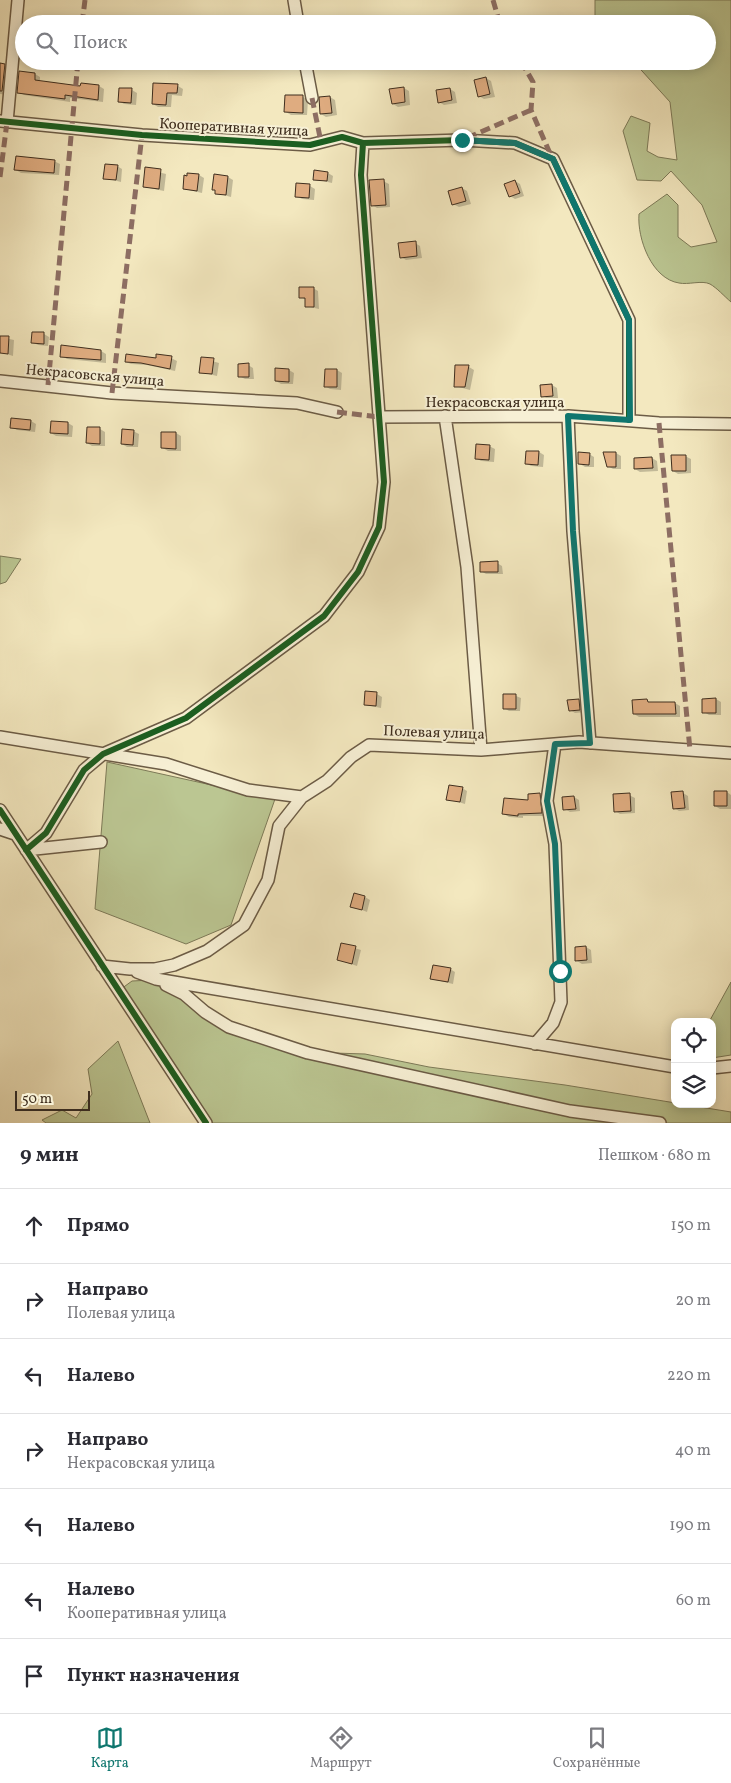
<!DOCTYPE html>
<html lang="ru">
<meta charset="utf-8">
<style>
:root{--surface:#fff;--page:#f7f7f7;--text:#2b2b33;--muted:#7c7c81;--line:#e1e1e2;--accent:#0f766e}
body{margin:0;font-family:Vollkorn,serif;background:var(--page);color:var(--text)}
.controls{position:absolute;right:15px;bottom:15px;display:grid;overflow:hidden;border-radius:10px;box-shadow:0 2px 12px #0003}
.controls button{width:45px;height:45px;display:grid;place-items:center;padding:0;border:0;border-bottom:1px solid var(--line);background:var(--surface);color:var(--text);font:25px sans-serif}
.scale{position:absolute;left:15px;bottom:12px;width:75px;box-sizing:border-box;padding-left:5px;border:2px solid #3f2e1e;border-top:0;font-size:14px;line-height:18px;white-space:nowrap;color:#3f2e1e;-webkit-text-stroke:4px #f7f0d5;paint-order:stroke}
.stop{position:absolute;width:15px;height:15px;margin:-11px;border:4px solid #0f766e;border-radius:50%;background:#fff}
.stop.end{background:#0f766e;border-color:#fff;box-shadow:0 1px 5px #0008}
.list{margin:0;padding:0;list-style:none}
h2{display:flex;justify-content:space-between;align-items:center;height:65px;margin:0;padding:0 20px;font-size:21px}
h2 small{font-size:16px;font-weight:400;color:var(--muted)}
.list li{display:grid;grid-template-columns:32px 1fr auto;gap:15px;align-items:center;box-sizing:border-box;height:75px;padding:0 20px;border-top:1px solid var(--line)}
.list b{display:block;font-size:19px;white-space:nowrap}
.list p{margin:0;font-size:16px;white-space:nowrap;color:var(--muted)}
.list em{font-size:16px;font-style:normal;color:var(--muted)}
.icon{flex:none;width:28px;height:28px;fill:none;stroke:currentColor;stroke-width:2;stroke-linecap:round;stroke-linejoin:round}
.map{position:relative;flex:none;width:731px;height:1123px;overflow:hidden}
.search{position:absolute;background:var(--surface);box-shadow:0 2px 12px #0003;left:15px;right:15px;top:15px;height:55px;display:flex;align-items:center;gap:12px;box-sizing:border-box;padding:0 18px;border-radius:28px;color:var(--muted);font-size:19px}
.sheet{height:590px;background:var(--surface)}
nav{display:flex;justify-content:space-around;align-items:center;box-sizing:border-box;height:70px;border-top:1px solid var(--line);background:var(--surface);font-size:14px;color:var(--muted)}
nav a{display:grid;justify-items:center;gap:2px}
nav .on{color:var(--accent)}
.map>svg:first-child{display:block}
</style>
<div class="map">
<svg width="731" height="1123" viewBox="0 0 731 1123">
<rect width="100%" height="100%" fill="#f3e8bf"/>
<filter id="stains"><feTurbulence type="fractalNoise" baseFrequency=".004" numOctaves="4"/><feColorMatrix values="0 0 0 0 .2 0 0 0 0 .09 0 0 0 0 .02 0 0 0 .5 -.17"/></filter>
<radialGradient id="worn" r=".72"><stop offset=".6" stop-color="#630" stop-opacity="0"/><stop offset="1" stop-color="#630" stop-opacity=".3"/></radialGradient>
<path fill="#bbc692" stroke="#7d7a58" d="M595 0H731V302C724 296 717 288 710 284 702 280 688 285 679 283 652 279 637 239 639 214L667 194 678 205V237L691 247 717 242 702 205 671 171 661 181 637 180 623 131 631 116 650 123 647 151 658 157 677 160 670 102 633 61H707V24H625L595 18Z
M0 556 21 559 6 582 0 584Z
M107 762 275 799 231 925 186 944 95 909Z
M152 980 175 986 221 1028 303 1052 365 1054 429 1067 565 1085 731 1112V1123H212L121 989 132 981Z
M731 982V1055L712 1058V1022H709Z
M118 1041 150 1123H46L42 1120 62 1110 76 1118 92 1094 88 1069Z"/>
<path fill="#0003" d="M0 64 12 69 9 95 0 94Z
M20 72 35 74 40 77V82L81 87 82 84 99 86 104 89 103 102 70 98V102L24 95 18 92Z
M486 78 491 81 495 97 484 99 479 96Z
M154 84 178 86 183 89 182 96 172 95 171 107H158L153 104Z
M404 88 409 91 410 105 398 107 393 104Z
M450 89 455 92 457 103 444 105 439 102Z
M132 90 137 93 136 105 124 104 119 101Z
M303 97 308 100 307 115H291L286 112Z
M330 97 335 100 337 115 326 117 321 114Z
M54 161 60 164 59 175 21 173 16 170Z
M117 166 122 169 121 182 105 178Z
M146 169 166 174 164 191 144 187Z
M328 173 333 176 332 183 315 179Z
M199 175 204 178 202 193 184 189Z
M228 177 233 180 231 197 216 193Z
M383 181 389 184 390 207 377 208 372 205Z
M515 181 520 184 524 196 515 199 510 196Z
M310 186 315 189 314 200 302 199 297 196Z
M462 188 467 191 471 204 459 207 453 204Z
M415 243 420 246 422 258 406 260 401 257Z
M313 288 318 291 319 309 306 306V300L301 297Z
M44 334 49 337 48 346 38 345 32 342Z
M0 337 14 340 13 356 0 352Z
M81 350 101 351 106 354V363L67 359 62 356Z
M171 358 177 361 175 371 147 365 131 364 126 362Z
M202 358 219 363 217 376 200 372Z
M248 365 253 368 254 379H245L239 376Z
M456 366 469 367 474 370 470 390 455 386Z
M289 370 294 373 293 384H281L276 381Z
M337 370 342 373 341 390 330 389 325 386Z
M552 385 557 388 558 398 548 399 543 396Z
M13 420 31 421 36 424 35 432 17 430 12 427Z
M68 423 73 426 72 437 56 436 51 433Z
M100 429 105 432V446H92L87 443Z
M133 431 139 434 138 447H127L122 444Z
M163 433H176L181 436V451H168L163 448Z
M489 446 495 449 494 462 481 461 476 458Z
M539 452 544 455 543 467 531 466 526 463Z
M605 453H616L621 456V469H613L608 466Z
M589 454 594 457V467H585L580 464Z
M685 456 691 459V473L678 474 673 471Z
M652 458 657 461 658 471 640 472 635 469Z
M497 563 502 566 503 574H486L481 571Z
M377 694 382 697 381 708 366 705Z
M516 696 521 698 520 711H509L504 708Z
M716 699 721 702V715H709L704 712Z
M579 700 584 703 585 712 575 713 570 710Z
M647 701 652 704 675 703 680 706V717H639L634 714Z
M462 788 467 791 465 804 448 799Z
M727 792 731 795V809H720L715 806Z
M683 793 688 796 689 810 679 811 674 808Z
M540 795 545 798 546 816H523V818L509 817 504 814Z
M629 795 635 798V813L620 814 615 811Z
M574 797 579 800 580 811 570 812 565 809 564 798Z
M365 897 370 900 367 912 352 906Z
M342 944 361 950 357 966 339 960Z
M586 947 591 950 592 963 582 964 577 961Z
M450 969 455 972 453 984 432 979Z"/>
<path fill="#dfac80" stroke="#3f2e1e" d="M0 63 5 64 2 91H0Z
M19 71 35 73V80L80 86 81 83 99 85 98 100 65 95V99L17 93Z
M486 77 490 94 478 97 474 80Z
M153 83 178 84 177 93H167L166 105 152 104Z
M404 87 405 102 392 104 389 89Z
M119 88H132L131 103 118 102Z
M450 88 452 100 438 103 436 90Z
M285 95H303V113L284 112Z
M330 96 332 113 320 114 319 97Z
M16 156 55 160 54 173 14 170Z
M105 164 118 165 116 180 103 179Z
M145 167 161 169 159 189 143 187Z
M314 170 328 172 327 181 313 180Z
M187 173 199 174 197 191 183 189 184 175 187 176Z
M214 174 228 176 226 195 215 194V190H212Z
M384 179 386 205 371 206 369 180Z
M515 180 520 193 509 197 504 184Z
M296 183 310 184 309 198 295 197Z
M462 187 466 201 452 205 448 191Z
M416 241 417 256 400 258 398 243Z
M299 287H314V307H305V298H299Z
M32 332H44V344L31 343Z
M0 336H9L8 354 0 353Z
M61 345 101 350V360L60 357Z
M126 354 156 358V354L172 356 170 369 141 363 125 362Z
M201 357 214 358 212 374 199 373Z
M249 363V377H238V364Z
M455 365H469L465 387H454Z
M275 368 289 369V382L275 381Z
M325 369H337V387H324Z
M552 384 553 396 541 397 540 385Z
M11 418 31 420 30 430 10 428Z
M51 421 68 422V434L50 433Z
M87 427H100V444L86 443Z
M122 429 134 430 133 445 121 444Z
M161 432H176V449L161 448Z
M476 444 490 445 489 460 475 459Z
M526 451H539L538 465 525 464Z
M578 452 590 453 589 465 578 464Z
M603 452H616V467H607Z
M671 455H686V471H672Z
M652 457 653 468 634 469V458Z
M498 561V572H480V562Z
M365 691 377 692 376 706 364 705Z
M503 694H516V709H503Z
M716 698V713H702V699Z
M579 699 580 710 569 711 567 700Z
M647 699 648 702H675L676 714H633L632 700Z
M449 785 463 787 460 802 446 800Z
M683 791 685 808 673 809 671 792Z
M714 791H727V806H714Z
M540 793 542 813 518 814V816L502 814 504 798 528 800V794Z
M630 793 631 811 614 812 613 794Z
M574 796 576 809 563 810 562 797Z
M354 893 365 896 362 910 350 907Z
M341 943 356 946 352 964 337 960Z
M586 946 587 960 575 961V947Z
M433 965 451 968 448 982 430 979Z"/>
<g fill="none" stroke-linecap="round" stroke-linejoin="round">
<defs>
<path id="minor" d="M294 0 298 24
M305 61 312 98
M0 121 142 135 310 145 342 137 363 143 462 140 515 143 553 159 629 320V420
M7 122 18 0
M0 381 112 393 297 403 337 412
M445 416 467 567 481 750
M568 416 573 531 590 743
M379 417 568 416 659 423 731 424
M0 737 166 764 248 790 302 797
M0 810 206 1123
M0 829 15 834
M26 850 46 833 84 770 103 754 186 718 324 616 358 572 379 527 384 482 361 175 363 143
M26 850 101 842
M102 966 130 969H155L174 965 207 951 244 925 268 880 279 826 302 797 327 781 351 757 369 745 481 750 579 742 731 753
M137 972 156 979 675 1067
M166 985 184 994 205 1012 229 1027 308 1053 570 1111 660 1123
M535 1044 553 1023 561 1002 555 844 547 801 555 744
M712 1068 731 1066"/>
</defs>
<use href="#minor" stroke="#6c5c46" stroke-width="14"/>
<use href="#minor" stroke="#f7f0d5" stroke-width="11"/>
<path stroke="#8d6e63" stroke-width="5" stroke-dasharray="10 5" stroke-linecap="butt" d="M493 0 500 24
M82 24 85 0
M521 61 533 82 531 110 552 158
M312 98 321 142
M467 138 531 110
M0 177 7 122
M48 385 78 61
M112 393 142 135
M337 412 379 417
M659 423 690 750"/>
<defs>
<path id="cycleway" d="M0 121 142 135 310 145 342 137 363 143 462 140 515 143 553 159 629 320V420
M0 810 206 1123
M26 850 46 833 84 770 103 754 186 718 324 616 358 572 379 527 384 482 361 175 363 143"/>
</defs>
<use href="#cycleway" stroke="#f7f0d5" stroke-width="9"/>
<use href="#cycleway" stroke="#1b5e20" stroke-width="6"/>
</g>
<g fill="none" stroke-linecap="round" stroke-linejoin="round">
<path stroke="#0f766e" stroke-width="6" d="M462 140 515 143 553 159 629 320 630 420 568 416 573 531 590 743 555 744 547 801 555 844 560 971"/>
</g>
<g text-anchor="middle" stroke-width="4" stroke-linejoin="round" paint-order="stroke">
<g font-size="15" fill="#3f2e1e" stroke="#f7f0d5">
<text transform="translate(234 127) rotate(3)" y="5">Кооперативная улица</text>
<text transform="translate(95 375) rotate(5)" y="5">Некрасовская улица</text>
<text x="495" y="407">Некрасовская улица</text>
<text transform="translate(434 732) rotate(2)" y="5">Полевая улица</text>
</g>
</g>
<rect width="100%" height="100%" filter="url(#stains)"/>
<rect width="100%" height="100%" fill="url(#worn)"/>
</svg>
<div class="controls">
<button><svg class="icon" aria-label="locate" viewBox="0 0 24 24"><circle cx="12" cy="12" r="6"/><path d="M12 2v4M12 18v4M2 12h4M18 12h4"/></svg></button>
<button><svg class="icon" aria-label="layers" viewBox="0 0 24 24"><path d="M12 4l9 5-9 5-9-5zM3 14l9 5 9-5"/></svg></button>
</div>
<div class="scale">50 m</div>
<div class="stop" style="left:560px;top:971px"></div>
<div class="stop end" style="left:462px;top:140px"></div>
<div class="search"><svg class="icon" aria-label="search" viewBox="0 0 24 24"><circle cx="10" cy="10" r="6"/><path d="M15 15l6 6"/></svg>Поиск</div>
</div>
<section class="sheet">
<h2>9 мин<small>Пешком · 680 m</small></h2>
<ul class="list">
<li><svg class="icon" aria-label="ahead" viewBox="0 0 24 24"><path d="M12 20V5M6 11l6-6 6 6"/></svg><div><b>Прямо</b></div><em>150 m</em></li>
<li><svg class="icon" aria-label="right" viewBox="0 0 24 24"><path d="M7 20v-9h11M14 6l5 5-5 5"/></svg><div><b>Направо</b><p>Полевая улица</p></div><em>20 m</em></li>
<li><svg class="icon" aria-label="left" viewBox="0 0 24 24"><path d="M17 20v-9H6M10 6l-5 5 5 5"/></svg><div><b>Налево</b></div><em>220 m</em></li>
<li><svg class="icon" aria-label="right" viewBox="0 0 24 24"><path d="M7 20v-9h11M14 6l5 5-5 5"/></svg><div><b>Направо</b><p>Некрасовская улица</p></div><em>40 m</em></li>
<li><svg class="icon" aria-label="left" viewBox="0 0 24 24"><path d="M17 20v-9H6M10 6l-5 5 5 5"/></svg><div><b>Налево</b></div><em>190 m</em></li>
<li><svg class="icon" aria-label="left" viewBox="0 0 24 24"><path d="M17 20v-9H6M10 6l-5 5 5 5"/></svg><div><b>Налево</b><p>Кооперативная улица</p></div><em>60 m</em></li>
<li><svg class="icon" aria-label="arrive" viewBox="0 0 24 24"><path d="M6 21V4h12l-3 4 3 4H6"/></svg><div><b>Пункт назначения</b></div></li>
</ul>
</section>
<nav>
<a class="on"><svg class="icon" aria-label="map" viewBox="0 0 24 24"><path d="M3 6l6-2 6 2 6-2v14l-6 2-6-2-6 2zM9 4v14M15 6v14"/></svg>Карта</a>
<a><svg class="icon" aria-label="directions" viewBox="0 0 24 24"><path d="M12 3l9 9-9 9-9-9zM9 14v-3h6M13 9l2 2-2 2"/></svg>Маршрут</a>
<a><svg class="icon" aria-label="saved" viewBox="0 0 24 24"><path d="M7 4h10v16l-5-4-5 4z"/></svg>Сохранённые</a>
</nav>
